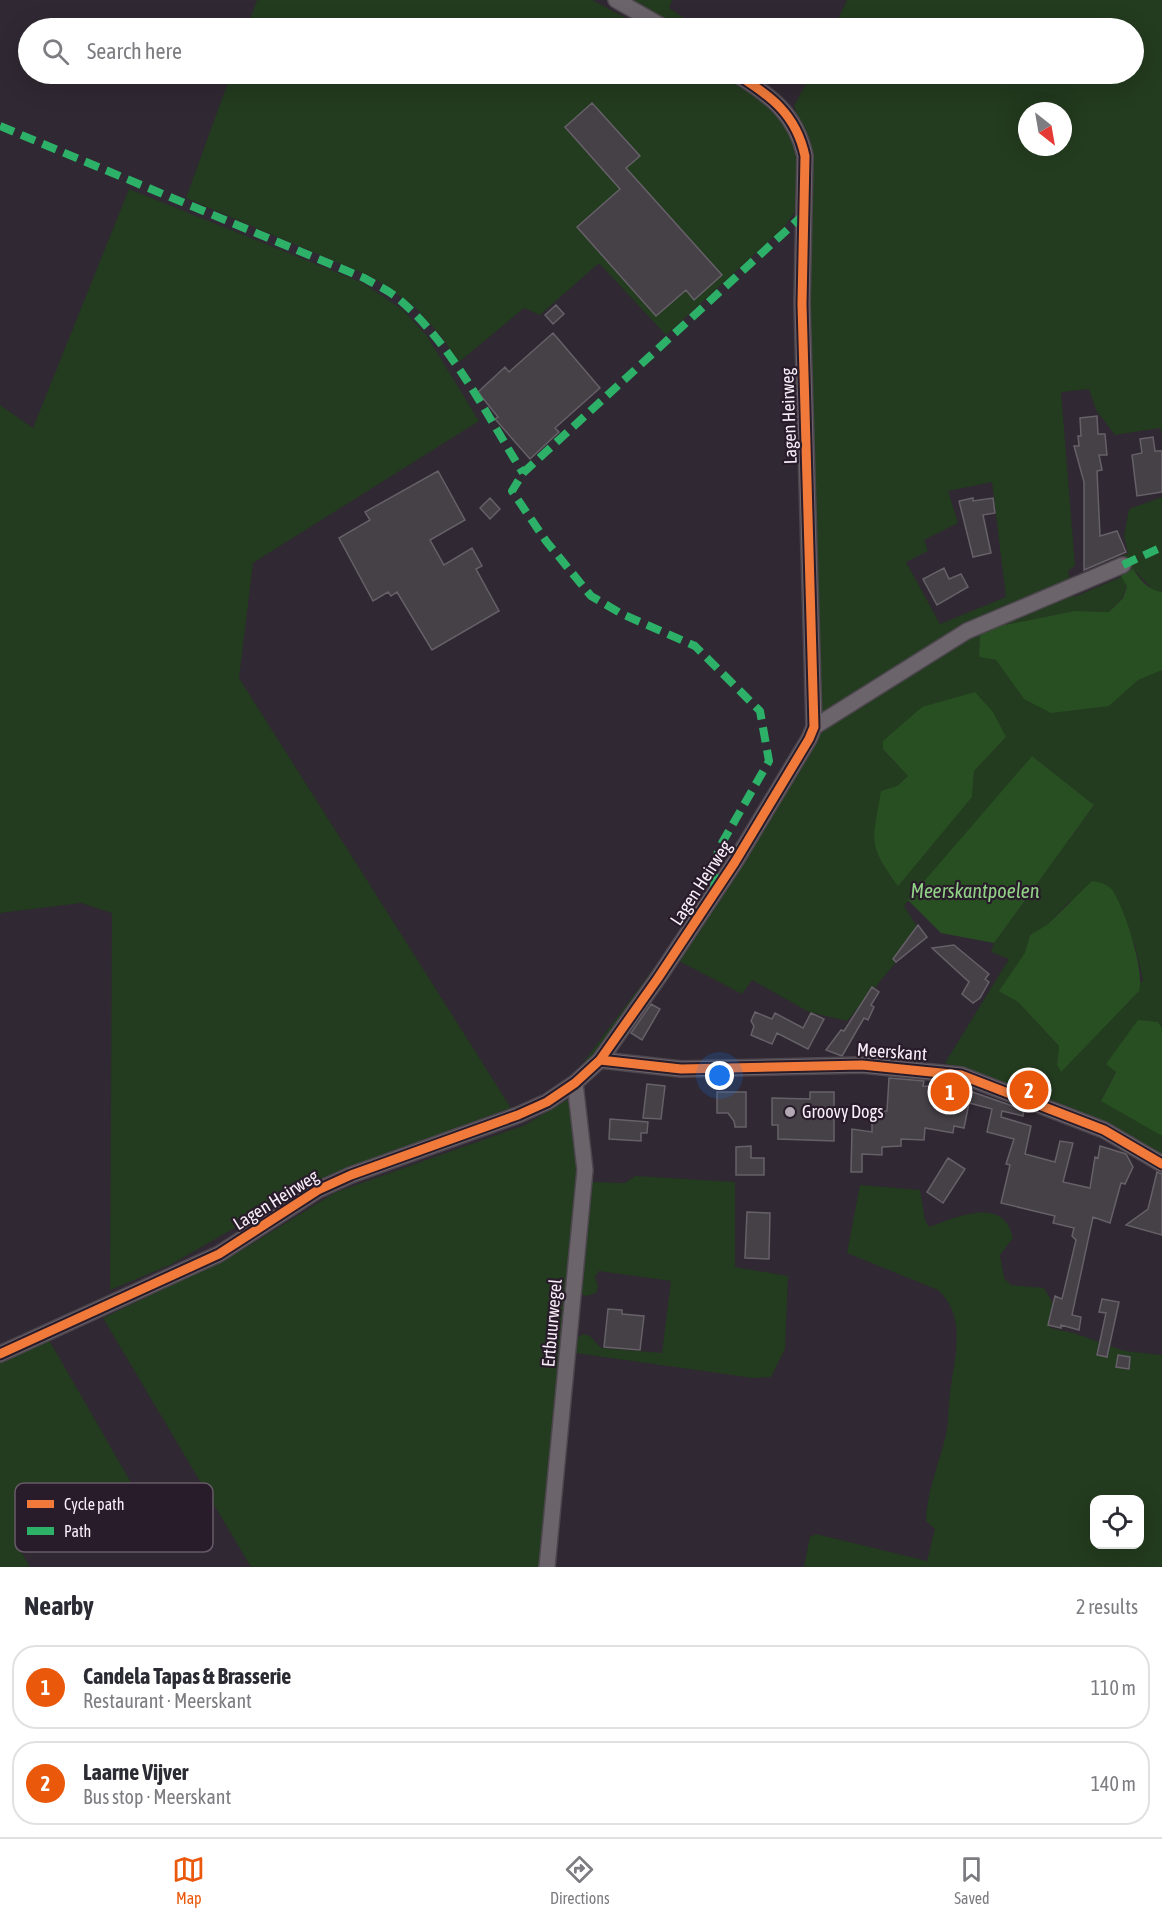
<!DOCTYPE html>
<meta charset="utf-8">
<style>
:root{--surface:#fff;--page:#f2f2f3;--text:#2b2b33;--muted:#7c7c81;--line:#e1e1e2;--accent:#ea580c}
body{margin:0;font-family:"Asap Condensed",sans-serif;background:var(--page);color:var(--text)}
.controls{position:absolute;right:18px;bottom:18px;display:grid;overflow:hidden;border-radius:12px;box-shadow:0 6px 24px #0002}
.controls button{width:54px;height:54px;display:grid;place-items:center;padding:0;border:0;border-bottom:2px solid var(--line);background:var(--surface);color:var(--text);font:30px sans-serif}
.compass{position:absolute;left:1018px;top:102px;width:54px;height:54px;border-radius:50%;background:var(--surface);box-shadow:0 6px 24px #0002;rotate:149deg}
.you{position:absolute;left:720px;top:1076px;width:21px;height:21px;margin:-15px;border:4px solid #fff;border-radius:50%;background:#1a73e8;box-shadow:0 0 0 9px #1a73e833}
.badge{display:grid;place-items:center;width:39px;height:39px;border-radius:50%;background:var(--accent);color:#fff;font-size:20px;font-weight:700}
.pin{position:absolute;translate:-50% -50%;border:3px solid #fff;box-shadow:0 2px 6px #0006}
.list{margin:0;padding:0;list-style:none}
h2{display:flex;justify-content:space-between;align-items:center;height:78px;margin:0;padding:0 24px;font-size:26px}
h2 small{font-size:20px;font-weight:400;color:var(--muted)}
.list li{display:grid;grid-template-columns:39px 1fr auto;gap:18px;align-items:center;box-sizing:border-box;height:84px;margin:0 12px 12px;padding:0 12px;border:2px solid var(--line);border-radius:24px}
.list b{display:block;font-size:22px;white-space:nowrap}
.list p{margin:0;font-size:20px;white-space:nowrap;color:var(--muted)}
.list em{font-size:20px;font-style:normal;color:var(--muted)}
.icon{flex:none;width:33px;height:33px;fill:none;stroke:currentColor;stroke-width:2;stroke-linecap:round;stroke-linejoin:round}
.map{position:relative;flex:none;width:1162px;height:1567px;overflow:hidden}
.search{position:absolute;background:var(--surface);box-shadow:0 6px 24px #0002;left:18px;right:18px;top:18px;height:66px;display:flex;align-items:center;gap:15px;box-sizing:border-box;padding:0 21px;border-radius:33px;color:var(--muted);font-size:22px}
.sheet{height:270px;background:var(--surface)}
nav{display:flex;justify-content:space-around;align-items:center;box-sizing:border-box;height:84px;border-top:2px solid var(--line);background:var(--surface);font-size:16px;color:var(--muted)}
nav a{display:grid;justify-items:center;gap:3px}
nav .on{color:var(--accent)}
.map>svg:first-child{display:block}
</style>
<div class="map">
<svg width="1162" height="1567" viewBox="0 0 1162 1567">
<rect width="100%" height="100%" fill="#302832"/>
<path fill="#233b1f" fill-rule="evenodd" d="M257 0H592L645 28H247Z
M629 0H672L669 8 699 28H677Z
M847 0H1162V435L1160 428 1115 435 1096 410 1089 389 1061 392 1075 566 1068 571 1074 597 1121 577 1117 559 1128 553 1124 536 1129 509 1162 497V592L1154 591 1133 569 1122 598 1109 612 1074 611 980 630 979 657 996 660 1109 706 1137 680 1162 670V1028L1158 1022 1107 1064 1116 1071 1101 1100 1162 1136V1155C1095 1111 1020 1088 945 1063L1009 959 991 952 994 943 1094 805 1032 756 904 906 925 939 907 949 847 1021 809 1012 752 980 742 994 679 961 612 1049 574 1075 689 921 788 759 800 766 818 739 821 720 807 299 811 149 794 106 811 74H1134V28H834ZM1027 111H1063V147H1027ZM992 482 1006 597 940 624 906 562 928 551 924 540 958 523 948 491ZM1006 737 974 771 972 797 897 786 908 776 883 749ZM1070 901 1120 908 1135 946 1143 980 1057 1065 1059 1046 1018 1002 1030 935 1048 924Z
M231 74H720L765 103 783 120 797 146 795 212 783 228 666 335 599 263 540 315 524 308 459 362 441 336 415 307 374 278 186 198Z
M129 189 363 283 403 310 427 336 479 421 253 563 239 678 511 1108 377 1157 282 1201 170 1265 110 1290 112 913 81 903 0 913V405L33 428Z
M569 1099 574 1104 580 1173 543 1567H251L103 1318 232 1256 336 1192 525 1125Z
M635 1176 735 1182V1267L788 1276 785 1349 771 1377 753 1378 576 1353 575 1339 583 1334 590 1336 601 1348 662 1353 671 1281 599 1271 595 1277 598 1287 596 1293 586 1296 580 1293 592 1182 625 1183Z
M860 1185 920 1190 925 1220 929 1227C956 1217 1004 1195 1013 1238L1000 1255 1004 1278 1011 1285 1044 1288 1052 1302 1050 1328 1074 1333 1124 1351 1162 1355V1567H804L810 1537 816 1534 927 1561 935 1529 926 1521C927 1490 939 1464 946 1435 949 1422 948 1408 950 1394 954 1358 968 1317 938 1290L847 1253ZM1094 1500H1140V1544H1094Z
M49 1340 137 1493 16 1543 30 1567H0V1363Z"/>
<path fill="#284f22" d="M1133 569C1140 580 1148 590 1162 592V670L1138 680 1109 706 1051 713 1024 699 996 660 979 657 980 630 1074 611 1109 612 1123 598 1127 586 1121 576Z
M975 692 993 712 1006 737 974 771 972 797 898 886C866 842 873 842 881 791L897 786 908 776 883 749V741L922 707Z
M1032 756 1094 805 994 943 941 933 908 900Z
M1092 881C1100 882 1108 884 1113 891 1125 910 1145 971 1139 991L1061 1072 1057 1065 1059 1046 1018 1002 999 991 1025 953 1030 935 1048 924Z
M1138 1020 1158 1022 1162 1028V1136L1101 1101 1116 1072 1106 1064Z"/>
<path fill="#464047" stroke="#666068" stroke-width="1.5" d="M592 103 640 156 626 168 722 275 694 300 686 290 656 316 577 227 620 189 565 127Z
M556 305 564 314 553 324 545 315Z
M553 333 600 388 555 428 559 432 530 459 495 419 498 417 478 392 505 367 509 372Z
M1097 416 1098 434H1105L1107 455H1099L1102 470 1097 471 1100 536 1117 531 1126 552 1084 570V482L1074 446H1079L1078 436H1081L1080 418Z
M1153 437 1155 451H1162V492L1137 496 1132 455 1142 453 1140 439Z
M438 471 465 520 430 540 444 565 472 548 482 566 476 569 499 611 432 650 397 592 391 596 388 592 373 601 339 538 370 520 365 512Z
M490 498 500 509 490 519 480 508Z
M973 498V501L993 498 995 513 983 515 991 553 973 557 959 501Z
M944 568 949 579 961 574 968 587 937 605 923 579Z
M918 925 927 937 896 962 893 959Z
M954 945 989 974 985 979 989 982 980 998 973 1003 962 994 969 982 932 948Z
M872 987 879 992 871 1005 874 1007 868 1020 864 1018 842 1056 826 1050 841 1030 844 1031Z
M651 1004 660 1009 642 1040 631 1033Z
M755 1012 772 1019 775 1013 803 1028 811 1013 824 1019 808 1049 777 1033 772 1044 751 1035 754 1026 751 1021Z
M889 1078 924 1081 923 1086 961 1088 1024 1110 1023 1116 1002 1111 1001 1117 1031 1126 1025 1154 1055 1162 1060 1141 1073 1143 1063 1182 1090 1188 1095 1157 1098 1158 1100 1146 1126 1154 1133 1167 1125 1184 1121 1183 1110 1223 1093 1217 1072 1315 1081 1317 1079 1330 1061 1325V1328L1048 1325 1055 1296 1062 1299 1076 1240 1072 1236 1074 1228 1053 1223 1055 1216 1001 1203 1010 1165 1006 1164 1014 1139 987 1132 992 1109 969 1103 964 1128 954 1126 953 1133 925 1128 924 1140 901 1139V1146L882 1147V1155L862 1154V1172H851L852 1129 872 1132V1111H887Z
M647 1084 665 1086 661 1119 643 1118Z
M717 1092H746V1127H735L734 1121 728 1113H717Z
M810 1092H834V1141L778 1139V1125H772V1098L810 1099Z
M610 1119 648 1122 647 1133H641V1141L609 1139Z
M751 1146V1158H764V1175H736V1147Z
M948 1158 965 1169 943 1203 927 1192Z
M1157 1172 1162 1174V1235L1126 1225 1148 1209Z
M747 1212 770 1213 769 1259 745 1258Z
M1102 1299 1119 1302 1107 1357 1097 1355 1106 1313 1099 1312Z
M608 1309 622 1310V1314L644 1316 640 1350 604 1347Z
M1118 1355 1130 1357 1129 1369 1116 1367Z"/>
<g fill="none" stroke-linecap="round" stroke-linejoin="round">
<defs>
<path id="minor" d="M616 0 665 28
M814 727 967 631 1123 565
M600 1060 681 1069 862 1065 961 1075 1104 1130 1162 1164
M0 1354 219 1254 318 1190 351 1175 518 1115 547 1102 575 1083 600 1060 658 978 735 862 809 739 814 727 802 304 805 156C796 114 771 96 736 74
M547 1567 585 1170 575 1083"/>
</defs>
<use href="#minor" stroke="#4d464e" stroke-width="18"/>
<use href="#minor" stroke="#6b646b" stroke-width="15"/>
<path stroke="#2db169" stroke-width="8" stroke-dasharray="15 8" stroke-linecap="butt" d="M0 126 364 278C376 285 390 291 400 300 453 346 486 414 523 473
M1123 565 1162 547
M714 889 718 850 769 761 760 711 695 646 622 614 591 596 546 541 512 491 523 473 801 217"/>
<defs>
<path id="cycleway" d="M600 1060 681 1069 862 1065 961 1075 1104 1130 1162 1164
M0 1354 219 1254 318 1190 351 1175 518 1115 547 1102 575 1083 600 1060 658 978 735 862 809 739 814 727 802 304 805 156C796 114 771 96 736 74"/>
</defs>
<use href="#cycleway" stroke="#291c2a" stroke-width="13"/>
<use href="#cycleway" stroke="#f17a3a" stroke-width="9"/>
</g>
<circle fill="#b2a9b3" stroke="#291c2a" stroke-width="2" cx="790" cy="1112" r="6"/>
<g text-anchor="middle" stroke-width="4.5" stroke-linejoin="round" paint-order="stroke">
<g font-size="18" fill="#f8eef8" stroke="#291c2a">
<text transform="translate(789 416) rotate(-92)" y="6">Lagen Heirweg</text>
<text transform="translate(701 883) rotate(-57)" y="6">Lagen Heirweg</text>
<text transform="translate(892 1052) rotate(4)" y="6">Meerskant</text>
<text transform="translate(276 1200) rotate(-32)" y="6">Lagen Heirweg</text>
<text transform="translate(552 1323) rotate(-85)" y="6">Ertbuurwegel</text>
</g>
<g font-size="18" fill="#f8eef8" stroke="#291c2a" text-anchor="start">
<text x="802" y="1118">Groovy Dogs</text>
</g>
<g font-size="20" font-style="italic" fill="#91d286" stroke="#291c2a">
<text x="975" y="898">Meerskantpoelen</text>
</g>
</g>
<rect x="15" y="1483" width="198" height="69" rx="9" fill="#291c2a" stroke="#675b68" stroke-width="1.5"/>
<rect x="27" y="1500" width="27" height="8" fill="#f17a3a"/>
<rect x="27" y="1527" width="27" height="8" fill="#2db169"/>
<g font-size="16" fill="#f8eef8">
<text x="64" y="1510">Cycle path</text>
<text x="64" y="1537">Path</text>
</g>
</svg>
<div class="controls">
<button><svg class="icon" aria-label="locate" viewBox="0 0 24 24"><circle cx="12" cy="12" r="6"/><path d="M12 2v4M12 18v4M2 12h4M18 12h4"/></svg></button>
</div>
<svg class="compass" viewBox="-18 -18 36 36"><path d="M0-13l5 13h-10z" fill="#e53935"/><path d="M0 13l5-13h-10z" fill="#7c7c81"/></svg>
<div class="you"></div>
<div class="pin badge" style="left:950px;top:1092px">1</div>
<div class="pin badge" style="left:1029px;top:1090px">2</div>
<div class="search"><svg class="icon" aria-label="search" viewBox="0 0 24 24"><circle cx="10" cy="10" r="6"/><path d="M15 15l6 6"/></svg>Search here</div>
</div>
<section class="sheet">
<h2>Nearby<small>2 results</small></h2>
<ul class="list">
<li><span class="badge">1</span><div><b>Candela Tapas &amp; Brasserie</b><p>Restaurant · Meerskant</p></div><em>110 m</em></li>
<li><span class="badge">2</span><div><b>Laarne Vijver</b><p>Bus stop · Meerskant</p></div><em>140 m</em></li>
</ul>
</section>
<nav>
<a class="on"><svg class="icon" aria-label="map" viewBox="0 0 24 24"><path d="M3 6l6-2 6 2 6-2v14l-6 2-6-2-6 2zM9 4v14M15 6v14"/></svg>Map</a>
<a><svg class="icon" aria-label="directions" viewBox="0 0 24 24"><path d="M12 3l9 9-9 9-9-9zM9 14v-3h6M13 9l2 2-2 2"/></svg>Directions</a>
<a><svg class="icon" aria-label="saved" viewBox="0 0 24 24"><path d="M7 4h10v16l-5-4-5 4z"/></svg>Saved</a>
</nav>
